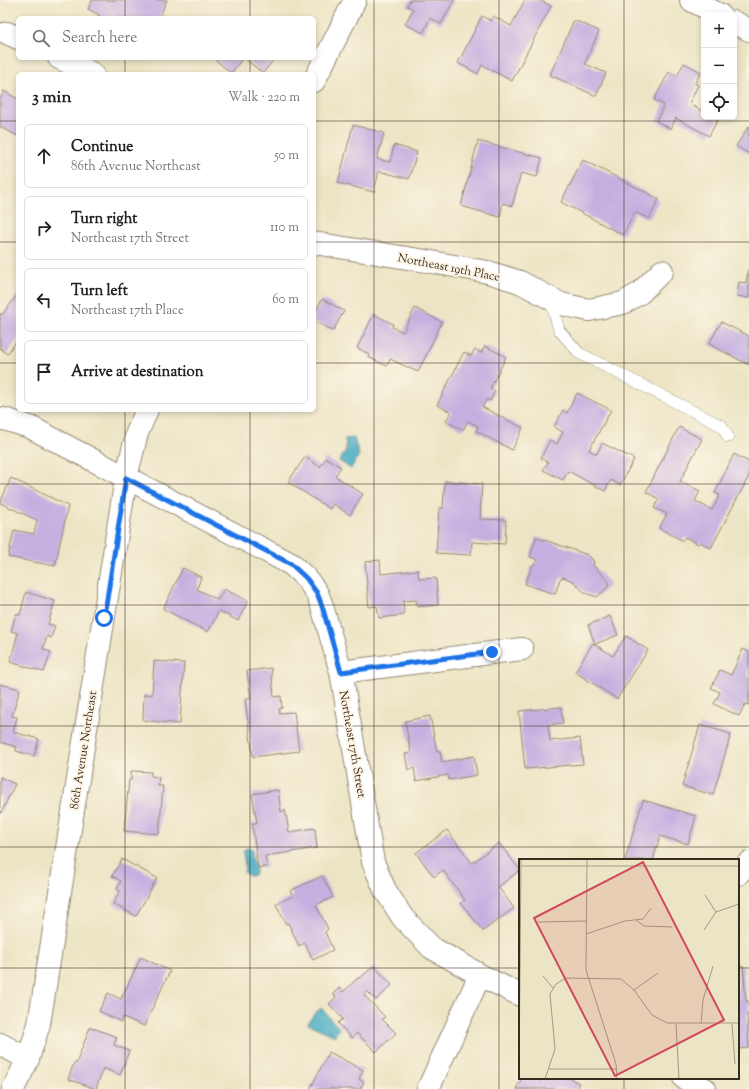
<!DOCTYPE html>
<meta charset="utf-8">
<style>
:root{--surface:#fff;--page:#f2f2f2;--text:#202124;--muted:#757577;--line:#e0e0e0}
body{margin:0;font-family:"Sorts Mill Goudy",serif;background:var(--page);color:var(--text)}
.controls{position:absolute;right:12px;top:12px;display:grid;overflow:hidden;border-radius:6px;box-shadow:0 2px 6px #0003}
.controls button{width:36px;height:36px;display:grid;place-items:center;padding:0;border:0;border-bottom:1px solid var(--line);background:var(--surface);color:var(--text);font:20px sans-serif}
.stop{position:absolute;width:12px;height:12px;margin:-9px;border:3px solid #1a73e8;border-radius:50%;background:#fff}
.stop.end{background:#1a73e8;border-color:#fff;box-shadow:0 1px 4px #0008}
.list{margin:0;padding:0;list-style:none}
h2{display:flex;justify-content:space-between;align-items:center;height:52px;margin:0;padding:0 16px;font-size:17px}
h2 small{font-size:13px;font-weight:400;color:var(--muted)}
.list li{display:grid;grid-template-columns:26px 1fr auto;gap:12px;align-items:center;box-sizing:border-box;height:64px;margin:0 8px 8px;padding:0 8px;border:1px solid var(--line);border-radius:6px}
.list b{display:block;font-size:15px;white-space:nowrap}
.list p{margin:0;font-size:13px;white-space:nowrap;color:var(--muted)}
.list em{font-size:13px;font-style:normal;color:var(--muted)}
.icon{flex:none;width:22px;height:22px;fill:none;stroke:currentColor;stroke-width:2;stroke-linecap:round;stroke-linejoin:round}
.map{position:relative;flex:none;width:749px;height:1089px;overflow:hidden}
.search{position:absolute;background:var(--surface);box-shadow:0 2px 6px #0003;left:16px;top:16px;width:300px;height:44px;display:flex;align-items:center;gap:10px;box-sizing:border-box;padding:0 14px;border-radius:6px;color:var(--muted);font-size:15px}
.panel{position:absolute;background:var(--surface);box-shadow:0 2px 6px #0003;left:16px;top:72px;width:300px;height:340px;border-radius:6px}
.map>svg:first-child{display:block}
</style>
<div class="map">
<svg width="749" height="1089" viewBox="0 0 749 1089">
<rect width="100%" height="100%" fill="#fcf5e5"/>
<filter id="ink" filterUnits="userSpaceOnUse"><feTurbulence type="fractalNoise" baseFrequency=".025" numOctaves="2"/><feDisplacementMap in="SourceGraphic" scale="8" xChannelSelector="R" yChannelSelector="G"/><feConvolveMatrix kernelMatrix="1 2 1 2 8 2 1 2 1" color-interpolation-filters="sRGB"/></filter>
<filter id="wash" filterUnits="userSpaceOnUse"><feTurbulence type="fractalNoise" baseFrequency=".012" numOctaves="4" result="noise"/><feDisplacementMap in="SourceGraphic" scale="16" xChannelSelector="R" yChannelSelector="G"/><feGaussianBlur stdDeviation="0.9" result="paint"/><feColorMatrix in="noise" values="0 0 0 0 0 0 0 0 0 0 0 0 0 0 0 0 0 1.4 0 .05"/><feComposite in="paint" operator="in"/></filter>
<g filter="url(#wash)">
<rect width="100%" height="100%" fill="#ece5c5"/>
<path fill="#41a9c1" stroke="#3e6a70" d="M354 438 359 455 351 469 339 461 346 450 345 439Z
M249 847 252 849 253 860 256 870 255 874 251 876 247 875 244 872 245 866 243 852 246 848Z
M321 1008 339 1028 335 1036 308 1024 313 1015Z"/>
<g id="blocks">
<path fill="#c5afe0" d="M92 0H167L159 18H98L99 15 88 9Z
M410 0H454L441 24 430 18 423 33 405 24 413 9 407 6Z
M525 0H539L551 6 512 81 482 65 478 74 458 63 482 16 491 21 493 16 511 26Z
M574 20 599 31 585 64 606 73 596 96 550 75Z
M213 58H243L231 73Z
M244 58H275L263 73Z
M684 63 701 72 695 83 698 85 689 104 704 112V117H714L718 119 709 136 676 118 671 129 656 121 664 105 654 100 669 72 677 76Z
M4 91 18 99V136L0 127V99Z
M353 125 384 133 377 159 390 162 394 145 417 152 409 179 379 171 374 192 338 183Z
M749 126V154L736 146Z
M478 141 542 158 537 177 521 173 512 206 503 203 500 217 461 206Z
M583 160 659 199 649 219 635 212 623 235 561 202Z
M748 270H749V298L737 296 739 282 746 283Z
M18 294V339L7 354 0 348V313L2 315Z
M322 299 344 311 333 331 314 321V310L316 311Z
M415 308 442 322 418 372 390 359 387 366 368 357 369 354 357 348 374 314 393 324 392 327 403 332Z
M721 322 749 336V365L709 344Z
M485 346 506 357 490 389 495 391 490 401 487 399 482 407 523 428 512 450 476 431 478 426 468 421 463 430 446 421 451 412 437 405 464 352 471 356 475 349 481 353Z
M577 393 611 410 589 450 597 454 602 443 634 459 620 485 611 480 605 491 568 471 563 480 543 470 548 462 541 458 550 440 557 444 563 432 554 427 563 410 567 413Z
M679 427 702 439 680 481 700 491 695 501 712 510 720 495 715 493 734 454 749 462V476L711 548 700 542 698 544 685 537 683 541 659 528 667 514 654 508 659 499 646 492Z
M305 457 320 467 326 458 341 467 335 476 363 494 350 515 333 504 330 509 288 482Z
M11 478 68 506 55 566 8 557 14 530 34 534 37 520 0 503Z
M445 481 482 484 480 519 506 520 505 544 472 542 471 555 436 553 439 508H443Z
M536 537 588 555 594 561 593 565 609 582 608 587 597 597 585 593 573 581 563 577 560 579 555 594 525 584 532 566 538 560 530 557Z
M380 560 381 574 418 570 419 579 436 578 438 605 417 607 416 600 403 601 404 615 379 618 377 606 369 607 365 562Z
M183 568 201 577 197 589 218 600 224 589 248 601 238 621 219 611 208 632 163 609Z
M26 592 55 601 48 624 55 626 51 638 47 636 43 649 51 652 44 672 10 662 18 633 11 631 16 614 20 615Z
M610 616 618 635 595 644 588 625Z
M626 636 648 650 617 699 575 672 593 643 613 656Z
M743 649 749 652V705L745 704 739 716 714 704 720 692 711 688 720 670 731 675Z
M154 661 184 663 180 724 143 720 144 694 152 695Z
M271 668 274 697 281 696 282 708 279 709V713L294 712 299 751 253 757 245 699H251L247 671Z
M0 684 20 689 12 716 17 717 13 732 39 739 34 756 16 751 17 747 0 742Z
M561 707 563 723 548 725 550 741 580 738 583 764 525 769 519 711Z
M430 716 437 751H440L442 762 474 756 477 775 449 780 448 775 416 781 414 768 408 770 405 754 411 753 405 721Z
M700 725 731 734 713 795 682 786Z
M131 771 151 772V776L159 777 158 786H163L159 834 124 831 129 780H131Z
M0 777 15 784 0 815Z
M278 790 281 812 285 810 289 832 315 828 317 848 265 856 267 867 258 868 252 823H257L252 794Z
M643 800 696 816 688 844 660 836 653 860H625Z
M447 830 472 863 499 843 520 870 498 887 514 908 483 931 461 903 465 900 443 870 434 877 416 853Z
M122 859 157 878 136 916 113 904 120 891 117 889 121 881 112 876Z
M322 876 333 897 316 905 328 929 325 932 333 950 313 960 305 943 299 946 288 923 286 924 276 904 293 896 290 891Z
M141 957 170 971 144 1026 123 1017 121 1022 99 1011 108 993 121 999Z
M374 966 392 985 376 1000 367 991 364 995 385 1017 382 1019 396 1033 376 1052 357 1033 352 1038 338 1023 343 1019 329 1004 336 997 333 994 339 988 343 992 358 978H360Z
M743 966 746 1001H749V1014H747L749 1048 738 1049V967Z
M90 1027 117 1037 114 1045 129 1051 120 1075 103 1068 96 1089 68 1079 74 1063 76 1064Z
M329 1052 363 1070 359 1079 364 1082 360 1089H310Z
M522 1078H534L541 1081 542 1078H569L579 1083 576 1089H516Z"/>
</g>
</g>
<g filter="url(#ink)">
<use href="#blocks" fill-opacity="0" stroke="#948872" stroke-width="1"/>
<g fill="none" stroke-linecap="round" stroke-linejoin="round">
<defs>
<path id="service" d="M550 298 559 330 579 353 722 426 728 437"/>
<path id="minor" d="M7 33 18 38
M59 58 93 74
M314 81 355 0
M314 243 426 261 488 272 520 282 561 304 589 310 623 303 640 293 662 271
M0 419H4L30 427 291 564 306 578 317 593 322 606 341 672 373 862 385 890 403 918 432 948 480 975 520 995
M341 672 522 649
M738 874 749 863
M0 1044 28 1059
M684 1078 705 1089
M13 1089 28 1059 39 1024 126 478 137 433 147 410
M428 1089 480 975"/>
<path id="tertiary" d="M691 0 720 15
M734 22 749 30"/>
</defs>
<use href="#service" stroke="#948872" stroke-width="12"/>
<use href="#minor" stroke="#948872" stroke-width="24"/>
<use href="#tertiary" stroke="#948872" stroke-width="24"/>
<use href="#service" stroke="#fff" stroke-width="11"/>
<use href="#minor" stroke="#fff" stroke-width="22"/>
<use href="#tertiary" stroke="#fff" stroke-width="22"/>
</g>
</g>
<g fill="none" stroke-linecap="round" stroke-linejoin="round" filter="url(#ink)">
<path stroke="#1a73e8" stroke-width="5" d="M104 618 126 478 291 564 306 578 317 593 322 606 341 672 492 652"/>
</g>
<path fill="none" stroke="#3b2a1e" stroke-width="1" stroke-opacity="0.55" d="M125 0V18M250 0V18M374 0V1089M499 0V1089M624 0V860M125 58V74M250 58V74M0 121H18M314 121H749M0 242H18M314 242H749M0 363H18M314 363H749M125 410V1089M250 410V1089M0 484H749M0 605H749M0 726H749M0 847H749M0 968H520M738 968H749M624 1078V1089"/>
<g text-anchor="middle" stroke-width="4" stroke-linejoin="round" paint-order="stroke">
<g font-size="12" fill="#3b2a1e" stroke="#fcf5e5">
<text transform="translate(449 267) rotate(11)" y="4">Northeast 19th Place</text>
<text transform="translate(353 744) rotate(80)" y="4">Northeast 17th Street</text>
<text transform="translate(83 750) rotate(-81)" y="4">86th Avenue Northeast</text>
</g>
</g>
<g transform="translate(519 859)">
<rect width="220" height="220" fill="#ece5c5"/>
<path fill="none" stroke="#a59a82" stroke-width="1" d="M68 0 67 111 97 205 98 220M2 7H220M186 36 197 53M117 61 125 67 153 68M19 63 67 62M185 71 197 53 220 45M67 75 106 62 124 60 132 49M24 117 34 129M115 131 139 114M157 165 160 220M182 165 184 141 194 107M213 165 216 205M30 210H98M0 220 2 0M26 220 36 190 31 135 37 125 47 119 102 120 115 131 133 156 148 164H220"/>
<path fill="#d1495b" fill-opacity="0.15" stroke="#d1495b" stroke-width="2" d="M124 3 205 161 96 217 15 59Z"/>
<rect width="220" height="220" fill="none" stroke="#3b2a1e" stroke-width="2"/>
</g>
</svg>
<div class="controls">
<button>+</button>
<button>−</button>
<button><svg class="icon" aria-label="locate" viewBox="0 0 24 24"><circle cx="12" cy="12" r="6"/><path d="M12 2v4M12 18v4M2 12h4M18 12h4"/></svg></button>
</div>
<div class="stop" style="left:104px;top:618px"></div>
<div class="stop end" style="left:492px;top:652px"></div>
<div class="search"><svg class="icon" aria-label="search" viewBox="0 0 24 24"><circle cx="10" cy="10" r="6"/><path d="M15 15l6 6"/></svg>Search here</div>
<section class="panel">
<h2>3 min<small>Walk · 220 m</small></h2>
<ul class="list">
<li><svg class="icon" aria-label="ahead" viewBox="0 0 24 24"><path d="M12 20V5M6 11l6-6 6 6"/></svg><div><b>Continue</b><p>86th Avenue Northeast</p></div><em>50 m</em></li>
<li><svg class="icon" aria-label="right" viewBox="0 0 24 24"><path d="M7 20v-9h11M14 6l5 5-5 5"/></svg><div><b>Turn right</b><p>Northeast 17th Street</p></div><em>110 m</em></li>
<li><svg class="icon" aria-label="left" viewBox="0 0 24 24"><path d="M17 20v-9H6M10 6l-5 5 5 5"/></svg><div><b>Turn left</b><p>Northeast 17th Place</p></div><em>60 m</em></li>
<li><svg class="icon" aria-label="arrive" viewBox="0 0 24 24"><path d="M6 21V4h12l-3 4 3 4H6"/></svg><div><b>Arrive at destination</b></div></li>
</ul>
</section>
</div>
